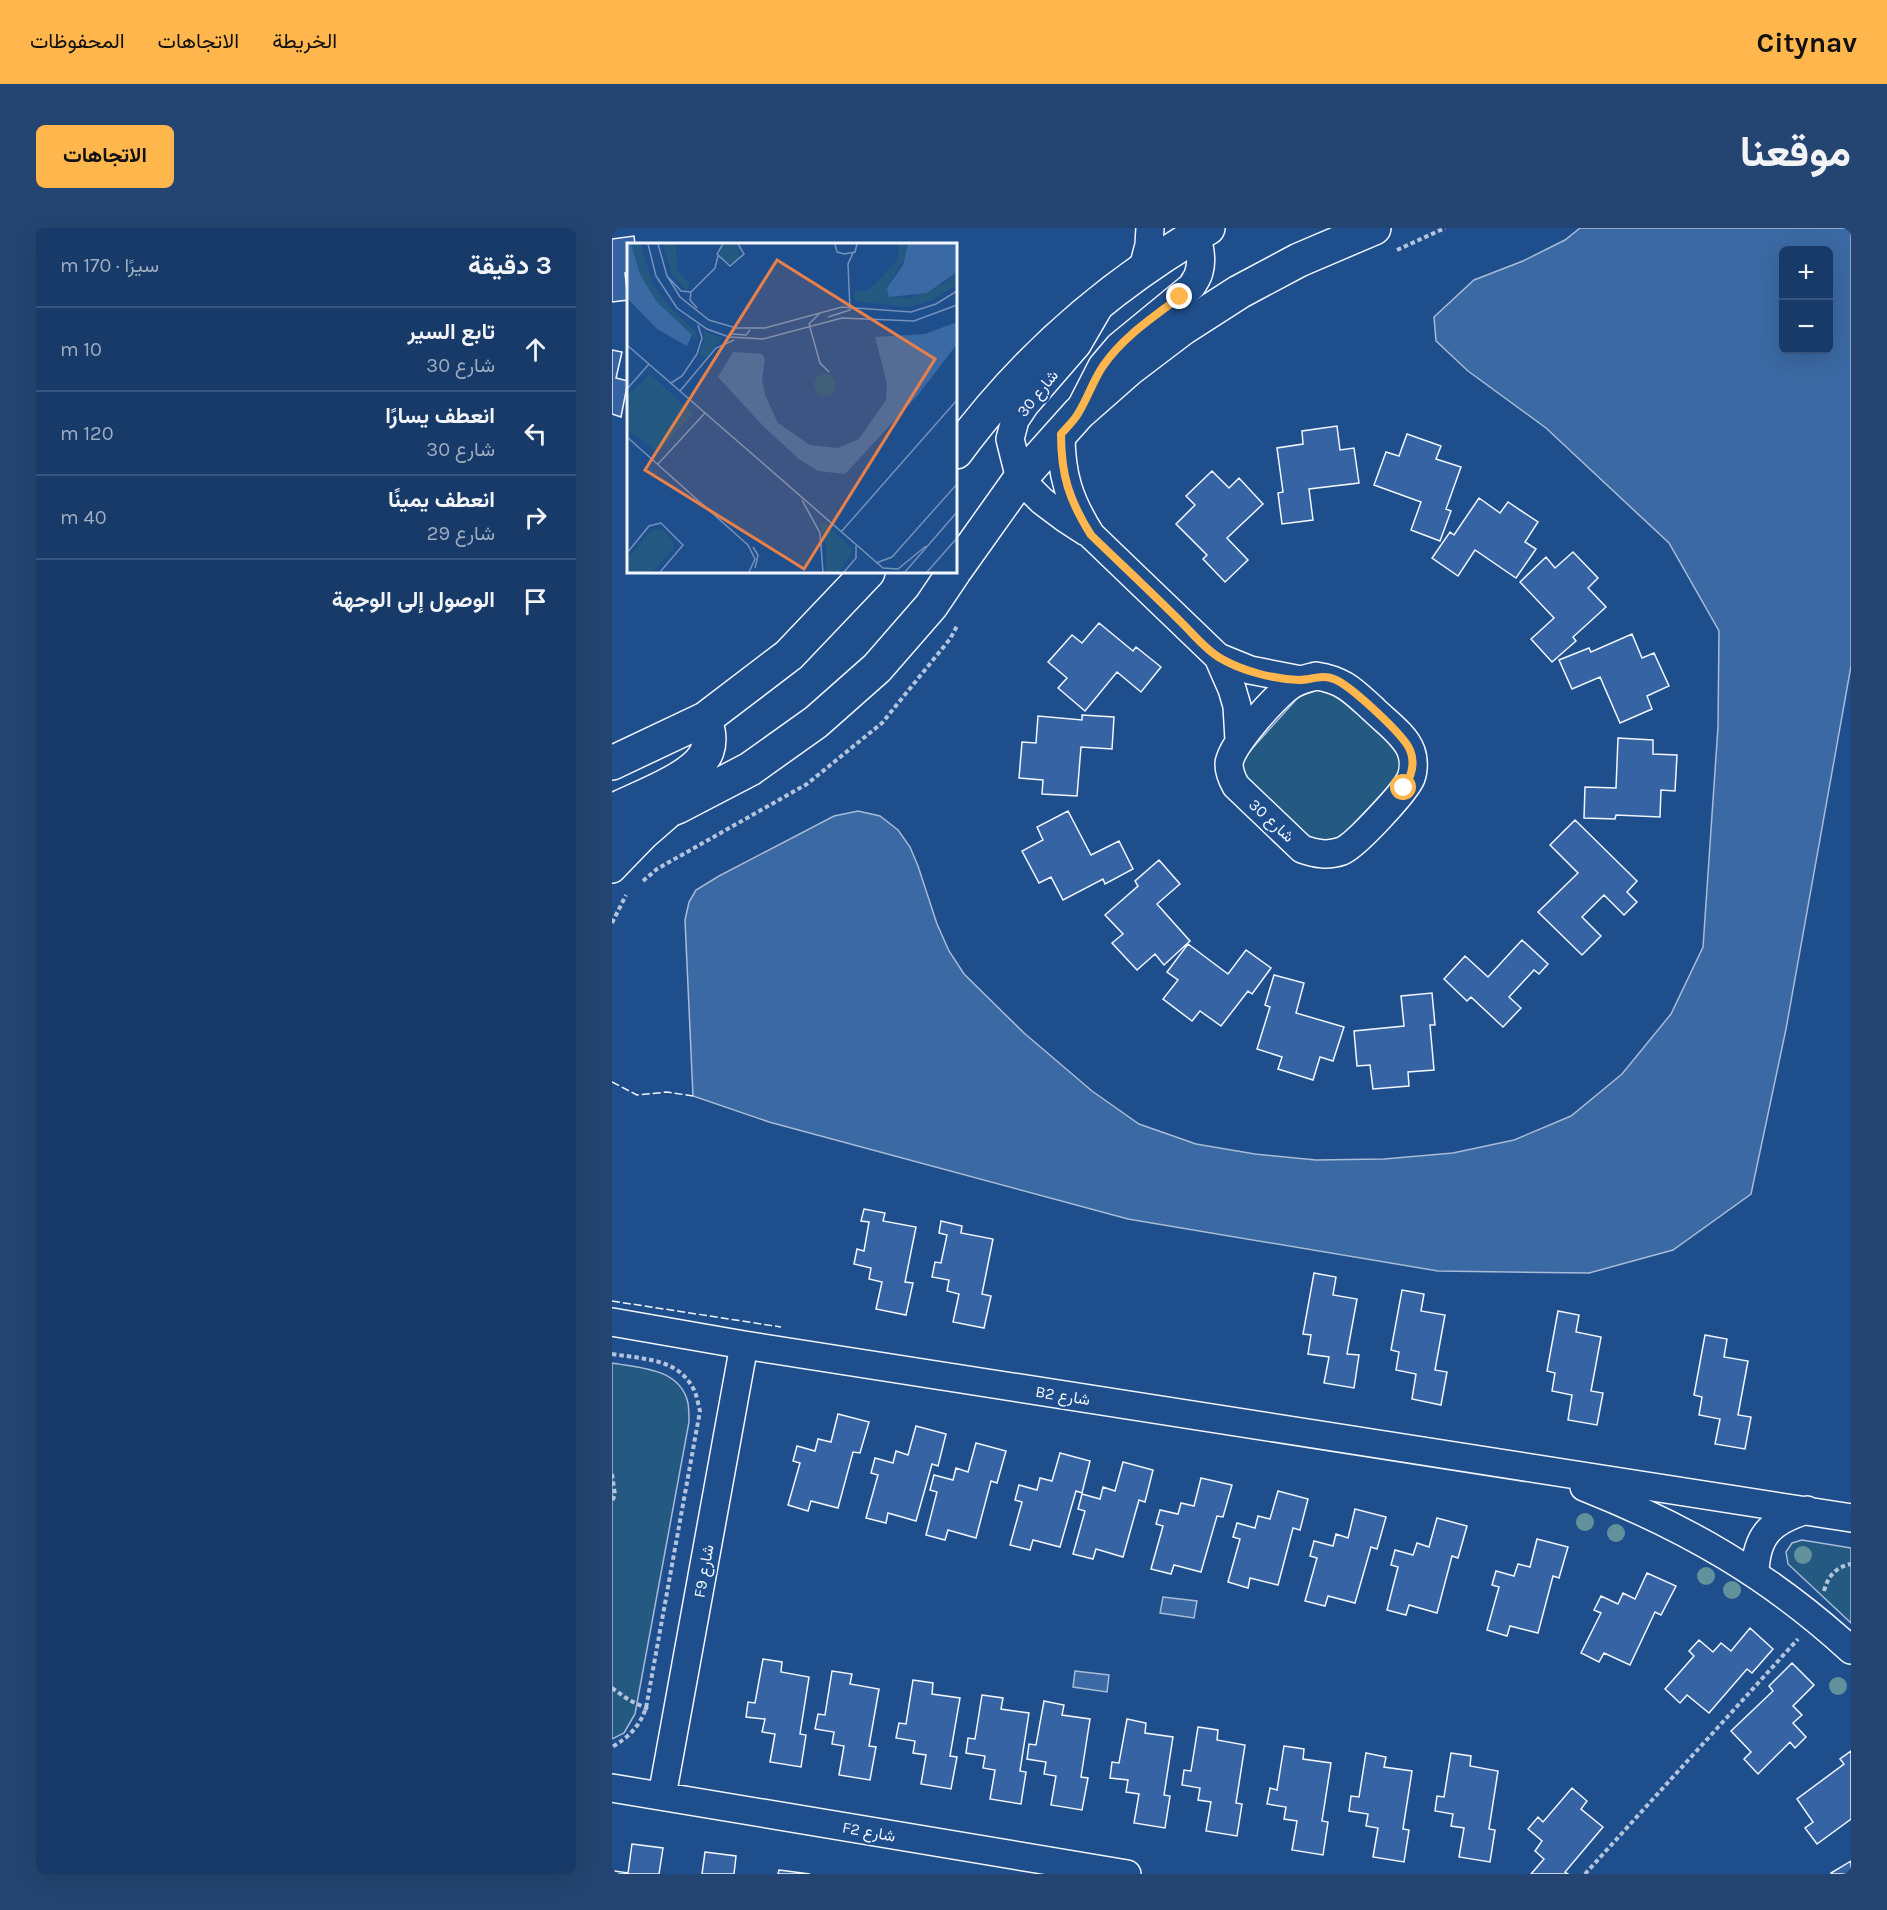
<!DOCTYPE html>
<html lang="ar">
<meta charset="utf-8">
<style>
:root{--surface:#173a69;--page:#244571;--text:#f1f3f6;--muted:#9eadc0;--line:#36547d;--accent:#ffb74d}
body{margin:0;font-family:Karla,Vazirmatn,sans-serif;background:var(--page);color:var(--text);direction:rtl}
.controls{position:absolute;right:18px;top:18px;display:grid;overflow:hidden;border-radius:9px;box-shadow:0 6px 24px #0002}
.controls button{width:54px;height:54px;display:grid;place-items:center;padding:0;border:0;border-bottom:2px solid var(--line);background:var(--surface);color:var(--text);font:30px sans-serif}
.stop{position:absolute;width:18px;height:18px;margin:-14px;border:4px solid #ffb74d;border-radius:50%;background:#fff}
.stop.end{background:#ffb74d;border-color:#fff;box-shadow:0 2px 6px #0008}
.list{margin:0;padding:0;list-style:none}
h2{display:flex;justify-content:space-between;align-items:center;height:78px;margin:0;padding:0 24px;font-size:26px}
h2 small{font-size:20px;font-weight:400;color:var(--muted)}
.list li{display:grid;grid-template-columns:39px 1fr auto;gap:18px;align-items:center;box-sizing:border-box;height:84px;padding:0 24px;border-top:2px solid var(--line)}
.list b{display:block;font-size:22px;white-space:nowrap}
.list p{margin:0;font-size:20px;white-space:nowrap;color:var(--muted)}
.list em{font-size:20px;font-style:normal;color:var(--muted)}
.icon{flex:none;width:33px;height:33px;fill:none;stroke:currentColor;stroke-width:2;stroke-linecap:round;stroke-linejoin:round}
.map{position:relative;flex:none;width:1239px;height:1646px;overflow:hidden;direction:ltr;border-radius:9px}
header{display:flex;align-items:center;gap:36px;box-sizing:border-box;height:84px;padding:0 30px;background:var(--accent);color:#111}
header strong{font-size:28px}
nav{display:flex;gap:33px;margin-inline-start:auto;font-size:21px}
.intro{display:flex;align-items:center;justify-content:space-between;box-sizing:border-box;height:144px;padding:0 36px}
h1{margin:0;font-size:42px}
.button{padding:15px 27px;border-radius:9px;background:var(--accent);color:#111;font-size:21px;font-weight:700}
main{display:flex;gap:36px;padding:0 36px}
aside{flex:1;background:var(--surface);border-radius:9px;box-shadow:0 6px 24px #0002}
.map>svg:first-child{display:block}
</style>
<header>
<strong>Citynav</strong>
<nav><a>الخريطة</a><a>الاتجاهات</a><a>المحفوظات</a></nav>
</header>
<div class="intro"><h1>موقعنا</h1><a class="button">الاتجاهات</a></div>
<main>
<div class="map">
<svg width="1239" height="1646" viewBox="0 0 1239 1646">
<rect width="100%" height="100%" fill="#1f4e8c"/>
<path fill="#245a82" stroke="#a8bbd7" stroke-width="1.5" d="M701 460 723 463 786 519 789 541 783 552 730 608 721 615 697 611 631 546 630 534 637 524 691 464Z
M0 1135C28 1140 68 1140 76 1175 77 1181 77 1188 77 1194L23 1486 12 1505 0 1511Z
M1190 1312 1239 1320V1395L1176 1336 1174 1324 1180 1315Z"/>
<path fill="#3b69a3" stroke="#a8bbd7" stroke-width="1.5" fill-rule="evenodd" d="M968 0H1239V438L1174 801 1139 966 1061 1022 977 1045 826 1043 516 991 157 894 81 868 73 692 77 674 84 662 107 648 222 588 246 583 268 588 286 602 298 619 306 638 325 696 337 723 352 746 412 805 480 863 527 896 584 916 643 926 704 932 772 931 841 925 902 912 959 888 1010 846 1059 786 1091 719 1106 499 1107 403 1057 315 934 200 856 143 824 113 822 89 862 52 911 33 953 12ZM1172 22H1216V122H1172Z
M551 1369 585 1373 582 1390 548 1385Z
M463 1443 497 1447 495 1464 461 1459Z"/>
<path fill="#3563a3" stroke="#f2f6ff" stroke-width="1.5" d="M22 8 23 16H16V45H13L16 72 0 74V11Z
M0 122 10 124 4 150 16 153 9 189 0 186Z
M725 198 728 222 742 220 747 255 697 261 701 292 670 296 666 265 671 264 665 220 691 216 690 203Z
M795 206 829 218 824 231 849 239 834 281 839 283 828 313 799 302 809 274 762 257 774 224 787 228Z
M600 243 617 260 627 250 651 276 615 310 636 332 613 354 591 331 595 327 564 296 583 277 574 268Z
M867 270 888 285 896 274 926 294 913 314 924 321 904 350 863 322 846 348 820 330 838 304 842 307Z
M961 324 986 350 976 360 994 379 961 409 964 413 940 434 919 411 942 390 908 354 934 329 943 340Z
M487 395 521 423 524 419 549 439 529 464 505 444 473 483 446 460 455 450 436 434 460 407 470 415Z
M1020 406 1030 430 1042 425 1057 458 1035 468 1040 481 1008 495 988 449 960 461 947 432 977 420 979 424Z
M470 487 502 489 500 521 469 519 465 568 430 566 431 552 407 550 410 514 424 515 426 488 470 492Z
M1006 510 1041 512V526L1065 527 1063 563 1049 562 1048 589 1004 587 1003 591 972 590 973 559 1004 560Z
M456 583 479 627 507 613 521 641 493 656 491 651 451 672 439 649 427 655 410 623 431 612 425 599Z
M963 592 1025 653 1015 664 1025 674 1012 687 992 667 970 689 989 708 970 727 926 684 966 645 938 617Z
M547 632 568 656 545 676 578 713 552 737 543 726 525 742 500 715 511 706 493 687 526 658 523 653Z
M910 712 936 736 927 746 922 742 897 769 909 780 891 799 859 769 855 773 832 751 853 728 876 749Z
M576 716 616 746 634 722 659 740 640 766 636 763 609 798 588 783 580 793 551 771 566 752 555 744Z
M662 747 692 755 684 785 732 799 721 833 708 829 701 852 666 841 670 829 645 821 658 779 653 777Z
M820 765 823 797H818L822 842 796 844 797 858 761 861 758 837 745 838 742 803 792 798 789 768Z
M252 981 273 985 271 993 304 999 293 1054 301 1055 294 1087 264 1081 270 1054 257 1051 259 1040 242 1036 245 1021 252 1023 257 994 249 993Z
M329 993 350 998 349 1005 381 1011 370 1066 379 1068 372 1100 341 1094 347 1066 335 1063 337 1052 320 1049 323 1034 329 1035 335 1007 327 1005Z
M702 1045 724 1049 721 1067 745 1071 735 1126 747 1127 742 1160 712 1155 717 1129 696 1126 699 1107 691 1106Z
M790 1062 812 1066 809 1083 833 1087 823 1142 835 1144 829 1177 800 1171 804 1146 784 1142 787 1124 779 1122Z
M946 1083 967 1087 964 1104 989 1109 979 1163 991 1165 985 1197 956 1192 960 1167 940 1163 943 1145 935 1143Z
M1093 1107 1115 1111 1112 1129 1136 1133 1126 1187 1139 1189 1133 1221 1103 1216 1108 1191 1087 1187 1090 1169 1082 1167Z
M226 1186 257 1194 248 1225 241 1224 226 1280 199 1273 196 1283 176 1277 188 1235 181 1233 185 1218 203 1223 206 1211 219 1214Z
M304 1198 334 1206 326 1238 320 1236 304 1293 276 1285 274 1295 254 1290 266 1247 259 1245 263 1230 281 1235 284 1223 296 1227Z
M364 1215 394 1223 385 1255 379 1253 364 1310 336 1302 333 1312 314 1307 325 1264 318 1262 322 1247 341 1252 344 1240 356 1244Z
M448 1225 478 1233 470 1265 464 1263 448 1319 421 1312 418 1322 398 1317 410 1274 403 1272 407 1257 425 1262 428 1250 440 1253Z
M511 1234 541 1242 533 1274 527 1272 511 1329 484 1321 481 1331 461 1326 473 1283 466 1281 470 1266 488 1271 491 1259 503 1263Z
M589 1250 620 1257 611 1289 605 1288 589 1344 562 1337 559 1346 539 1341 551 1298 544 1296 548 1282 566 1286 569 1275 582 1278Z
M666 1263 696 1271 688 1302 681 1300 666 1357 638 1350 636 1360 616 1354 628 1311 621 1309 625 1295 643 1300 646 1288 658 1291Z
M743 1281 774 1289 765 1321 759 1319 743 1375 716 1368 713 1378 693 1373 705 1330 698 1328 702 1313 721 1318 724 1306 736 1310Z
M825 1290 855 1298 846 1330 840 1328 825 1385 797 1377 794 1387 775 1382 786 1339 779 1337 783 1322 801 1327 805 1315 817 1319Z
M925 1311 956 1319 947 1350 941 1348 926 1405 898 1398 895 1408 875 1402 887 1359 880 1357 884 1343 902 1348 906 1336 918 1339Z
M1035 1345 1064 1358 1049 1387 1043 1384 1018 1437 992 1425 987 1434 969 1425 989 1385 982 1382 989 1368 1006 1376 1011 1365 1023 1371Z
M1138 1400 1161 1421 1140 1445 1135 1441 1097 1485 1075 1467 1068 1475 1053 1461 1082 1428 1077 1423 1087 1412 1101 1424 1109 1415 1119 1423Z
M151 1431 170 1434 169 1444 197 1449 188 1506 194 1507 189 1539 158 1534 163 1506 150 1504 153 1491 134 1489 136 1474 143 1475Z
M1180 1435 1202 1457 1181 1478 1190 1487 1181 1495 1194 1509 1183 1520 1178 1514 1146 1546 1132 1531 1139 1524 1119 1503 1161 1463 1157 1458Z
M220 1443 240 1446 238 1456 267 1461 257 1518 264 1519 258 1552 227 1547 232 1518 220 1516 222 1504 203 1501 206 1486 213 1487Z
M301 1452 321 1455 320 1466 348 1470 338 1528 345 1529 339 1561 309 1556 314 1527 301 1525 303 1513 284 1510 287 1495 294 1496Z
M370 1467 391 1470 389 1481 417 1485 408 1543 414 1544 409 1576 378 1571 383 1542 371 1540 373 1528 354 1525 356 1510 363 1511Z
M432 1473 452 1477 450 1487 478 1491 469 1549 476 1550 470 1582 439 1577 444 1548 432 1546 434 1534 415 1531 417 1516 424 1517Z
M515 1491 534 1495 533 1505 561 1509 552 1567 558 1568 553 1600 522 1595 527 1566 514 1564 516 1552 498 1550 500 1534 507 1535Z
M586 1499 606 1502 605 1512 633 1517 624 1575 630 1576 625 1608 594 1603 599 1574 586 1572 588 1560 570 1557 572 1542 579 1543Z
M672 1518 692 1521 691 1531 719 1535 710 1593 716 1594 711 1627 680 1622 685 1593 672 1591 674 1579 655 1576 658 1560 665 1562Z
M1239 1523V1591L1205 1616 1193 1600 1201 1594 1185 1571 1232 1536 1228 1531Z
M754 1525 774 1529 772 1539 800 1543 791 1601 797 1602 792 1634 761 1629 766 1600 754 1598 756 1586 737 1583 739 1568 747 1569Z
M839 1525 859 1528 858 1538 886 1543 877 1601 883 1602 878 1634 847 1629 852 1600 839 1598 841 1586 823 1583 825 1568 832 1569Z
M960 1560 975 1573 969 1581 991 1599 953 1644 956 1646H919L932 1631 923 1623 930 1613 916 1601 926 1589 931 1594Z
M20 1616 51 1620 47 1646H3V1643L16 1645Z
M93 1624 124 1628 122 1646H90Z
M1239 1633V1646H1220L1219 1645Z
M167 1642 198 1646H166Z"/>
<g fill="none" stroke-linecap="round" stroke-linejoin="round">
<defs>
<path id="street" d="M531 40 537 17 538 0
M469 179 490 138 507 118 580 58C582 54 586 49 587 44 591 31 587 11 580 0
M449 206C449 247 457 272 479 307L606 429 620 461 625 478 627 512
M474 304 454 291 430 273 408 251 398 211 403 192 413 177 465 117 486 81
M606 429 638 442 689 452
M704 448C732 452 742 464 762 482 774 494 793 507 799 523 802 531 802 542 799 550 793 564 744 617 730 623 716 628 704 626 690 621L624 558C620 551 617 544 617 536 618 518 659 474 674 461 683 453 693 451 704 448Z
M0 641 32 608 55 588
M0 1094 132 1117 1239 1290
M972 1259C1075 1300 1157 1347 1239 1422
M1143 1345C1144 1307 1159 1293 1195 1282
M0 1560 515 1646
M50 1568 132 1117"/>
<path id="secondary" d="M344 224C411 133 498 57 596 0
M344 341 408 251 467 185 517 141 571 100 627 64 687 32 762 0
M0 535 93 491 177 427 256 344
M0 583C25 570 85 550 95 523 99 512 96 501 93 491
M0 605 65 579 138 541 204 494 265 440 319 378 342 344"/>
</defs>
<use href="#street" stroke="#f2f6ff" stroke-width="30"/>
<use href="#secondary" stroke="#f2f6ff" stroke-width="36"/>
<path stroke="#b3c4dc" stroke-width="4" stroke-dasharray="4.5 3" stroke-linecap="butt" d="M785 22 833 0
M31 653 45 641 195 556 270 495 338 411 345 398
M0 695 14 667
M0 1126C30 1131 65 1130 81 1160 85 1167 86 1176 88 1183L34 1480C27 1499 17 1509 0 1519
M0 1246 3 1267 0 1273
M1212 1363C1216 1348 1224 1339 1239 1336
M0 1460 17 1472 36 1481
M973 1646 1186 1411"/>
<use href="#street" stroke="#1f4e8c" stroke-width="27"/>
<use href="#secondary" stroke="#1f4e8c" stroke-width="33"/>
<path stroke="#f2f6ff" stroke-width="1.5" stroke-dasharray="8 3" stroke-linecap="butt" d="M0 854 25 867 55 864 81 868
M0 1073 169 1099"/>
</g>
<g fill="#61919a">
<circle cx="973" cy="1294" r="9"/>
<circle cx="1004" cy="1305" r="9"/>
<circle cx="1191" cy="1327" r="9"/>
<circle cx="1094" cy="1348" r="9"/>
<circle cx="1120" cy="1362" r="9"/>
<circle cx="1226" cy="1458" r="9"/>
</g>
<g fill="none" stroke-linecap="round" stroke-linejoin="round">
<path stroke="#ffb74d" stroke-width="8" d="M568 69C540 90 511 109 491 138 481 153 476 169 467 184 463 192 455 199 449 206 449 247 457 272 479 307 510 337 541 366 571 396 582 407 594 422 608 430 630 443 661 451 687 452 699 452 710 446 722 451 738 457 792 507 798 522 804 536 799 549 792 560"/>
</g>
<g text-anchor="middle" stroke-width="4.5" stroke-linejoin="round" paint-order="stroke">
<g font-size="16" fill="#f2f6ff" stroke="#1f4e8c">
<text transform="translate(425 165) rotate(-51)" y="6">شارع 30</text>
<text transform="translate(660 592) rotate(43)" y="6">شارع 30</text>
<text transform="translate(451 1167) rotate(9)" y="6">B2 شارع</text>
<text transform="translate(91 1343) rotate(-80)" y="6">F9 شارع</text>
<text transform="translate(257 1603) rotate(10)" y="6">F2 شارع</text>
</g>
</g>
<g transform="translate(15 15)">
<rect width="330" height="330" fill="#1f4e8c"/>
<path d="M93 10a10 10 0 1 1 20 0a10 10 0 1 1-20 0ZM4 1H14L25 40 46 68 69 89 70 98 29 58 13 31ZM36 1H49L50 27 63 41 60 47 45 33ZM271 1H281L280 11 265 36 262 54 283 55 320 39 330 29V42L305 57 282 64 228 58 227 48 242 47 271 17ZM76 88 96 95 78 115 72 111 77 99ZM23 131 66 170 31 210 0 186V154ZM187 142a11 11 0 1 1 22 0a11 11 0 1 1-22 0ZM197 279 226 307 212 329H199V301L193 281ZM34 286 45 296 47 306 25 329H0V316L24 288Z" fill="#245a82"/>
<path d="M0 1H4L13 31 29 58 65 92 60 103 30 86 0 55ZM281 1H330V29L300 50 262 54 260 45 276 22ZM330 79V101L291 152 218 231 191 228 172 216 137 184 91 134 106 109 135 111 138 116 135 136 138 152 151 180 183 202 211 205 232 196 259 157 260 141 248 94 298 91Z" fill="#3b69a3"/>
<path fill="none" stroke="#7391ba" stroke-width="1.5" d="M21 1 29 33 50 65 80 86 102 94 136 96 215 75 287 78 330 62M31 1 40 33 53 54 82 77 109 85H138L215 64 284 69 309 61 330 48M96 1 90 11 103 23 117 11 111 1M208 1 210 9 217 11 228 9 230 1M42 35 54 48 64 49M70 65 63 57 64 49 88 25 91 13M192 71 182 81 193 120 202 129M201 74 223 67 221 21 226 10M105 91 119 92 123 87M0 102 256 325 271 326 299 303M44 140 55 133 70 111 75 95 71 82M0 146 22 121M53 148 89 105 107 97M0 194 121 302 128 316 122 329M31 221 78 170M175 257 193 290 196 329M214 289 330 157M126 304 131 312 128 325M0 310 22 283 34 280 56 302 33 329M249 320 265 314 330 241M217 329 229 315V303M278 329 330 269M300 329 330 295"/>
<path fill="#ea8049" fill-opacity="0.15" stroke="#ea8049" stroke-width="3" d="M150 17 308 116 177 326 18 227Z"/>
<rect width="330" height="330" fill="none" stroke="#f2f6ff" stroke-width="3"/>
</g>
</svg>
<div class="controls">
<button>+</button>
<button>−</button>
</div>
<div class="stop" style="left:792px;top:560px"></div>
<div class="stop end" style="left:568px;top:69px"></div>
</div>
<aside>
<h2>3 دقيقة<small>سيرًا · 170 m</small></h2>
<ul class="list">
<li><svg class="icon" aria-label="ahead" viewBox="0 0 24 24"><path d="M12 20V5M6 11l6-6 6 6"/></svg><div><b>تابع السير</b><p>شارع 30</p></div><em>10 m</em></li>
<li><svg class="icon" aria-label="left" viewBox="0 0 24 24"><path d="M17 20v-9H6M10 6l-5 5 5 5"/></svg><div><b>انعطف يسارًا</b><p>شارع 30</p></div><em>120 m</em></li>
<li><svg class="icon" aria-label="right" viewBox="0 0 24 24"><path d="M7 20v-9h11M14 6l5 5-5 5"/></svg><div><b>انعطف يمينًا</b><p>شارع 29</p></div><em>40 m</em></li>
<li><svg class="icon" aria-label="arrive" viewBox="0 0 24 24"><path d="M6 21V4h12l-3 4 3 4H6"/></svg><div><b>الوصول إلى الوجهة</b></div></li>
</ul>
</aside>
</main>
